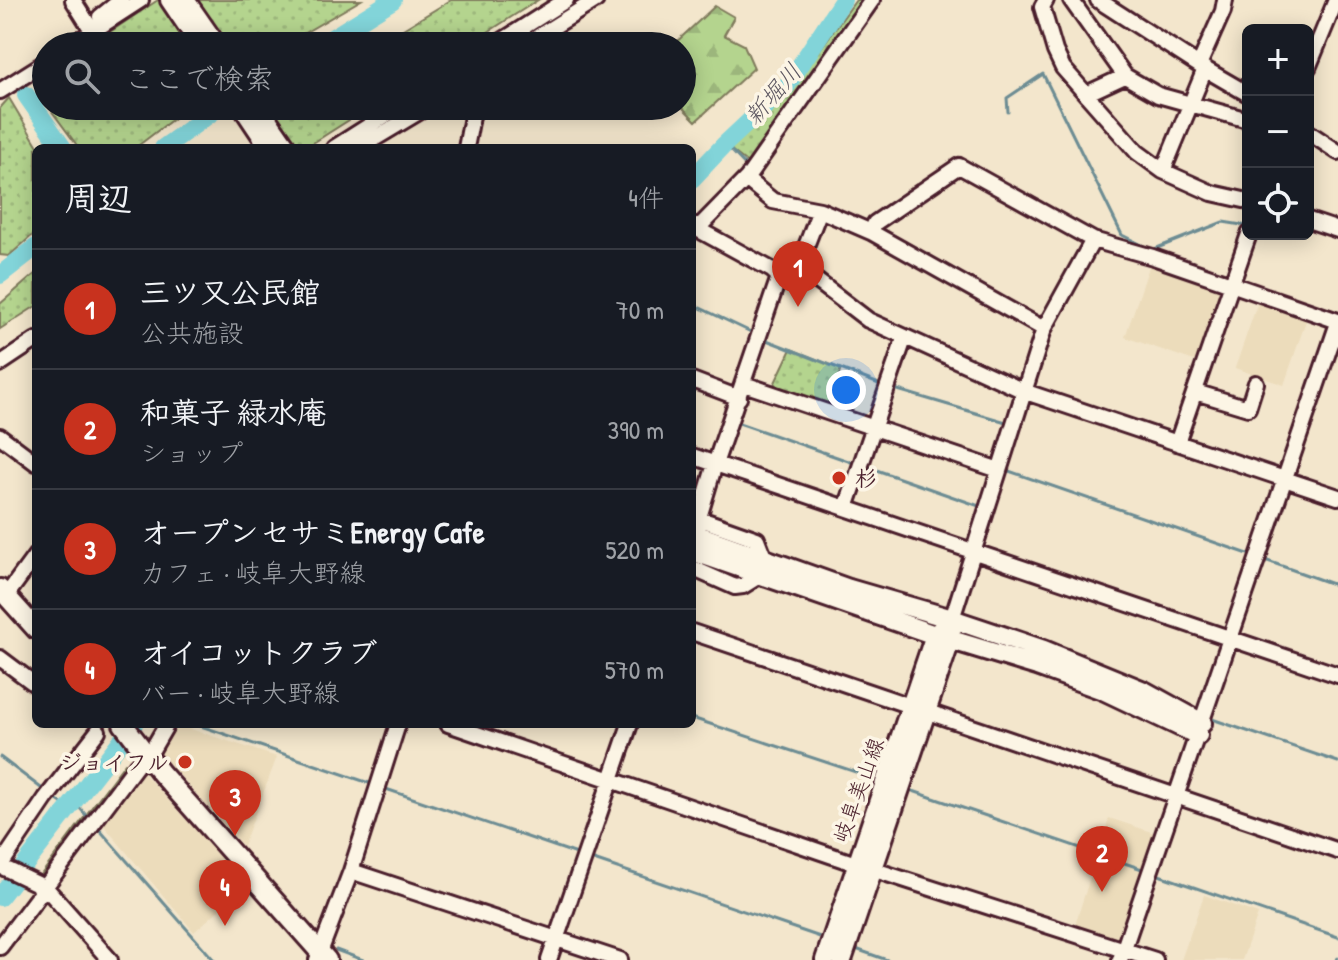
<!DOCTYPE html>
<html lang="ja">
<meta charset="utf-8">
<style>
:root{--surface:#171b24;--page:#242831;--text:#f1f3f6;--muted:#9ea1a6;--line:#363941;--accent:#c8321e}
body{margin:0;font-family:"Patrick Hand","Klee One",sans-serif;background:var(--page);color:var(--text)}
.controls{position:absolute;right:24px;top:24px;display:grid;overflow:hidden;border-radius:12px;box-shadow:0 4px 20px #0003}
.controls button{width:72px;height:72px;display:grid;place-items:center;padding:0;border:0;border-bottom:2px solid var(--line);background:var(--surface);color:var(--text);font:40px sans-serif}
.you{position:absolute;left:846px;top:390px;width:28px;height:28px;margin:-20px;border:6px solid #fff;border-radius:50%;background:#1a73e8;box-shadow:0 0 0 12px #1a73e833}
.badge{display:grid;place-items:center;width:52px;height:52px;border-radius:50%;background:var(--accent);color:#fff;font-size:26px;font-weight:700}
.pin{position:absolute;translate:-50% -66px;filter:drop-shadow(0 2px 4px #0008)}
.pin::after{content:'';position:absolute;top:42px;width:28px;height:24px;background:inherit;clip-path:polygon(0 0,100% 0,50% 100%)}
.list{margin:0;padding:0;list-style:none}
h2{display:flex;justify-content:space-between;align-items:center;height:104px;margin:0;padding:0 32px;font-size:34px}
h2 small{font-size:26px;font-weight:400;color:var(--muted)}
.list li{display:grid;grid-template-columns:52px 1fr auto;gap:24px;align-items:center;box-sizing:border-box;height:120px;padding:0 32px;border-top:2px solid var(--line)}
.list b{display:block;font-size:30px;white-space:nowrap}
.list p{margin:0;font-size:26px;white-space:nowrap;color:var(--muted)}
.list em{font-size:26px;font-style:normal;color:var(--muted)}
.icon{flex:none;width:44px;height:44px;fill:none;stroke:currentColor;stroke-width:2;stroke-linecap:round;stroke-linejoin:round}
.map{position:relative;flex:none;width:1338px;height:960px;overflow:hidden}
.search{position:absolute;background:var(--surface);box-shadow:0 4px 20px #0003;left:32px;top:32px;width:664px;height:88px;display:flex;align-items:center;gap:20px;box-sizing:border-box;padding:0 28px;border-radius:44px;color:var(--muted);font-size:30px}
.panel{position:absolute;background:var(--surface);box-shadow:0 4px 20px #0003;left:32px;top:144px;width:664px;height:584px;border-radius:12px}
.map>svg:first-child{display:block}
</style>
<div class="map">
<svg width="1338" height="960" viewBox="0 0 1338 960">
<defs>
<pattern id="grass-dots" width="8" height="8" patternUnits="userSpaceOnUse" patternTransform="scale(2)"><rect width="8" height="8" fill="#b4d48e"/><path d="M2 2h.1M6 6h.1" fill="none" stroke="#9cb67b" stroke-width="1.8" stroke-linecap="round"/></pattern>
<pattern id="forest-firs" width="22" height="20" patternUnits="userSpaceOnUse" patternTransform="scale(2)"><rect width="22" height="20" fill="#b4d48e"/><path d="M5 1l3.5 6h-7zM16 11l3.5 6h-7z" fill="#9cb67b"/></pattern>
</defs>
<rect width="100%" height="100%" fill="#f3e6cc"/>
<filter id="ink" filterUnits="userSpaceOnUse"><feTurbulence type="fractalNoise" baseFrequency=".0125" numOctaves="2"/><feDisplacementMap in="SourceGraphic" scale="16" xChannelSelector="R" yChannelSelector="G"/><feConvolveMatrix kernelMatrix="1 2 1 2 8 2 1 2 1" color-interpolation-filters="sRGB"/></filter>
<g filter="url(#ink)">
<path fill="#ecdcbb" d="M1151 261 1226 286 1200 363 1125 337Z
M1260 296 1309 312 1284 385 1235 368Z
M175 724 277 757 243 846 159 752Z
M140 769 246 886 194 932 100 821Z
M1109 818 1157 834 1117 944 1074 928Z
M1204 895 1258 914 1242 960H1181Z"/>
<path fill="url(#grass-dots)" stroke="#7f7a5c" stroke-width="2" d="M158 0H361L282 46H183L181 43 182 46H89Z
M451 0H538L466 46H375Z
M856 0H866L749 164 731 150 733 143 781 103Z
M9 98 39 148H36V232L9 256 0 255V108Z
M48 106H190L135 148H79Z
M269 106H371L305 148H298Z
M36 273V306L0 329V304Z
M791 349 841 369 826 410 772 389Z
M125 763 130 766 42 883 37 880Z"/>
<path fill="url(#forest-firs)" stroke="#7f7a5c" stroke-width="2" d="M715 6 734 17 724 35 744 45 754 68 696 121 681 106 682 46H672Z"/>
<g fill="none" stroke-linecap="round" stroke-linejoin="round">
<path stroke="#6c8c93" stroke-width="3" d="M1008 112 1007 98 1043 74 1122 235 1152 250 1223 222 1248 226
M725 144 748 168
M754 174 765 186
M847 214 869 222
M880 228 1044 320
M692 304 753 333
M764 339 884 386
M891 388 1006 422
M736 422 857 464
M865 466 982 507
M1006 470 1251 555
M1262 559 1338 586
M692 718 880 780
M1209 718 1338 762
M195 724 372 784
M0 757 45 791
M383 788 580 855
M907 789 1145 870
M54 798 69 808
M74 801 90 820
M98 828 214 960
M588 858 826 939
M1156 874 1338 937
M853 948 887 960
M336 950 363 960
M1336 960 1338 958"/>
<path stroke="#82d4d9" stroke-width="18" d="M319 46 393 0
M26 95 63 148
M163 148 221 106
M692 179 725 144 786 87 843 0
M0 275 36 247
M0 897 134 724"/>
<defs>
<path id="minor" d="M73 0 93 32
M1046 0 1042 7 1055 51 1063 68 1137 152 1163 171 1212 193 1248 201
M1071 0 1125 76 1158 95 1248 120
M1098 0 1205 69 1248 94
M100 17 121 0
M70 46 141 0
M494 46 566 0
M523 46 596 0
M1199 65 1223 11 1225 0
M1308 68 1336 0
M0 91 46 62
M1086 94 1125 76
M1308 132 1338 152
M334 148 400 106
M359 148 429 106
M466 148 474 106
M1163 171 1205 69
M746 179 773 201 820 210
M1308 220 1338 230
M697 225 699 230 772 270 779 277
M692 226 702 224 747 178 872 0
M871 232 875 223 959 166 1093 240 1153 257 1338 321
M795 264 868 320 1026 392 1338 497
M0 364 36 340
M692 380 739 398
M744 384 999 470
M1195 392 1248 408 1256 383
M0 436 36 463
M1177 443 1249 234
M692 456 1338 675
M846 508 904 339
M692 516 757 539 766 562
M692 541 715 464 779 277 803 254 820 210 871 232 1044 329
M692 568 735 587 743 586 759 576
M6 596 36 555
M952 619 1044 329 1093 240
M692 632 1338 851
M0 658 36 685
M448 724 856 864 1155 960
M0 866 46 798 98 731
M0 866 46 888 110 960
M351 871 620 960
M0 947 136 766 149 755 167 724
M317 960 351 871 398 724
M549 960 630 724
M1120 960 1338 323"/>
<path id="major" d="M170 0 201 46
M185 0 217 46
M242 106 270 148
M258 106 287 148
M692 533 849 589 952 619 1044 650 1144 691 1202 723
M692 551 935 635 1037 666 1103 690 1198 735
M0 589 36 629
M123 724 161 773 327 960
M825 960 935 635 944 627
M842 960 950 641 951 630"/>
</defs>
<use href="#minor" stroke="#4a1f2b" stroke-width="20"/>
<use href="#major" stroke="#4a1f2b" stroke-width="24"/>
<use href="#minor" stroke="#fcf5e5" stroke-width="14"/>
<use href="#major" stroke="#fcf5e5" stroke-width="18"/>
</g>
</g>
<g fill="#c8321e" stroke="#fcf5e5" stroke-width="3">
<circle cx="839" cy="478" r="8"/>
<circle cx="185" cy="762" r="8"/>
</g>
<g text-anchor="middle" stroke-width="7" stroke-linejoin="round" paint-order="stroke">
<g font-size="22" font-weight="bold" fill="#4a1f2b" stroke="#fcf5e5" text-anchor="start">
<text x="855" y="486">杉</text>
<text x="169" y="770" text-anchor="end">ジョイフル</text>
</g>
<g font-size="22" fill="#4a1f2b" stroke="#fcf5e5">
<text transform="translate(858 790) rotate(-70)" y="8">岐阜美山線</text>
</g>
<g font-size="24" font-style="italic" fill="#5b555f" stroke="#fcf5e5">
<text transform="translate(773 94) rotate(-49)" y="8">新堀川</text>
</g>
</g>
</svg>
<div class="controls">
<button>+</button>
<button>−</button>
<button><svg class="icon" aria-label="locate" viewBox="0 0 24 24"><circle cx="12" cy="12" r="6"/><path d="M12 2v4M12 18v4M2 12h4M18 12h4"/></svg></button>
</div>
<div class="you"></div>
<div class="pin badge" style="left:798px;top:307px">1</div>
<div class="pin badge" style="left:1102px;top:892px">2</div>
<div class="pin badge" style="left:235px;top:836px">3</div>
<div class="pin badge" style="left:225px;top:926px">4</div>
<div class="search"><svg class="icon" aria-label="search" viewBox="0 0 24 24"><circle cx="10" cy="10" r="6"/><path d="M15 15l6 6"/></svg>ここで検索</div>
<section class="panel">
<h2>周辺<small>4件</small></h2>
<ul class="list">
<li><span class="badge">1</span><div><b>三ツ又公民館</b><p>公共施設</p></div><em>70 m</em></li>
<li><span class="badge">2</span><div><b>和菓子 緑水庵</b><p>ショップ</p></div><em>390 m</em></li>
<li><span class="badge">3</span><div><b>オープンセサミEnergy Cafe</b><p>カフェ · 岐阜大野線</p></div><em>520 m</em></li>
<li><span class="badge">4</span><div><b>オイコットクラブ</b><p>バー · 岐阜大野線</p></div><em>570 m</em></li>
</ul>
</section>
</div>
